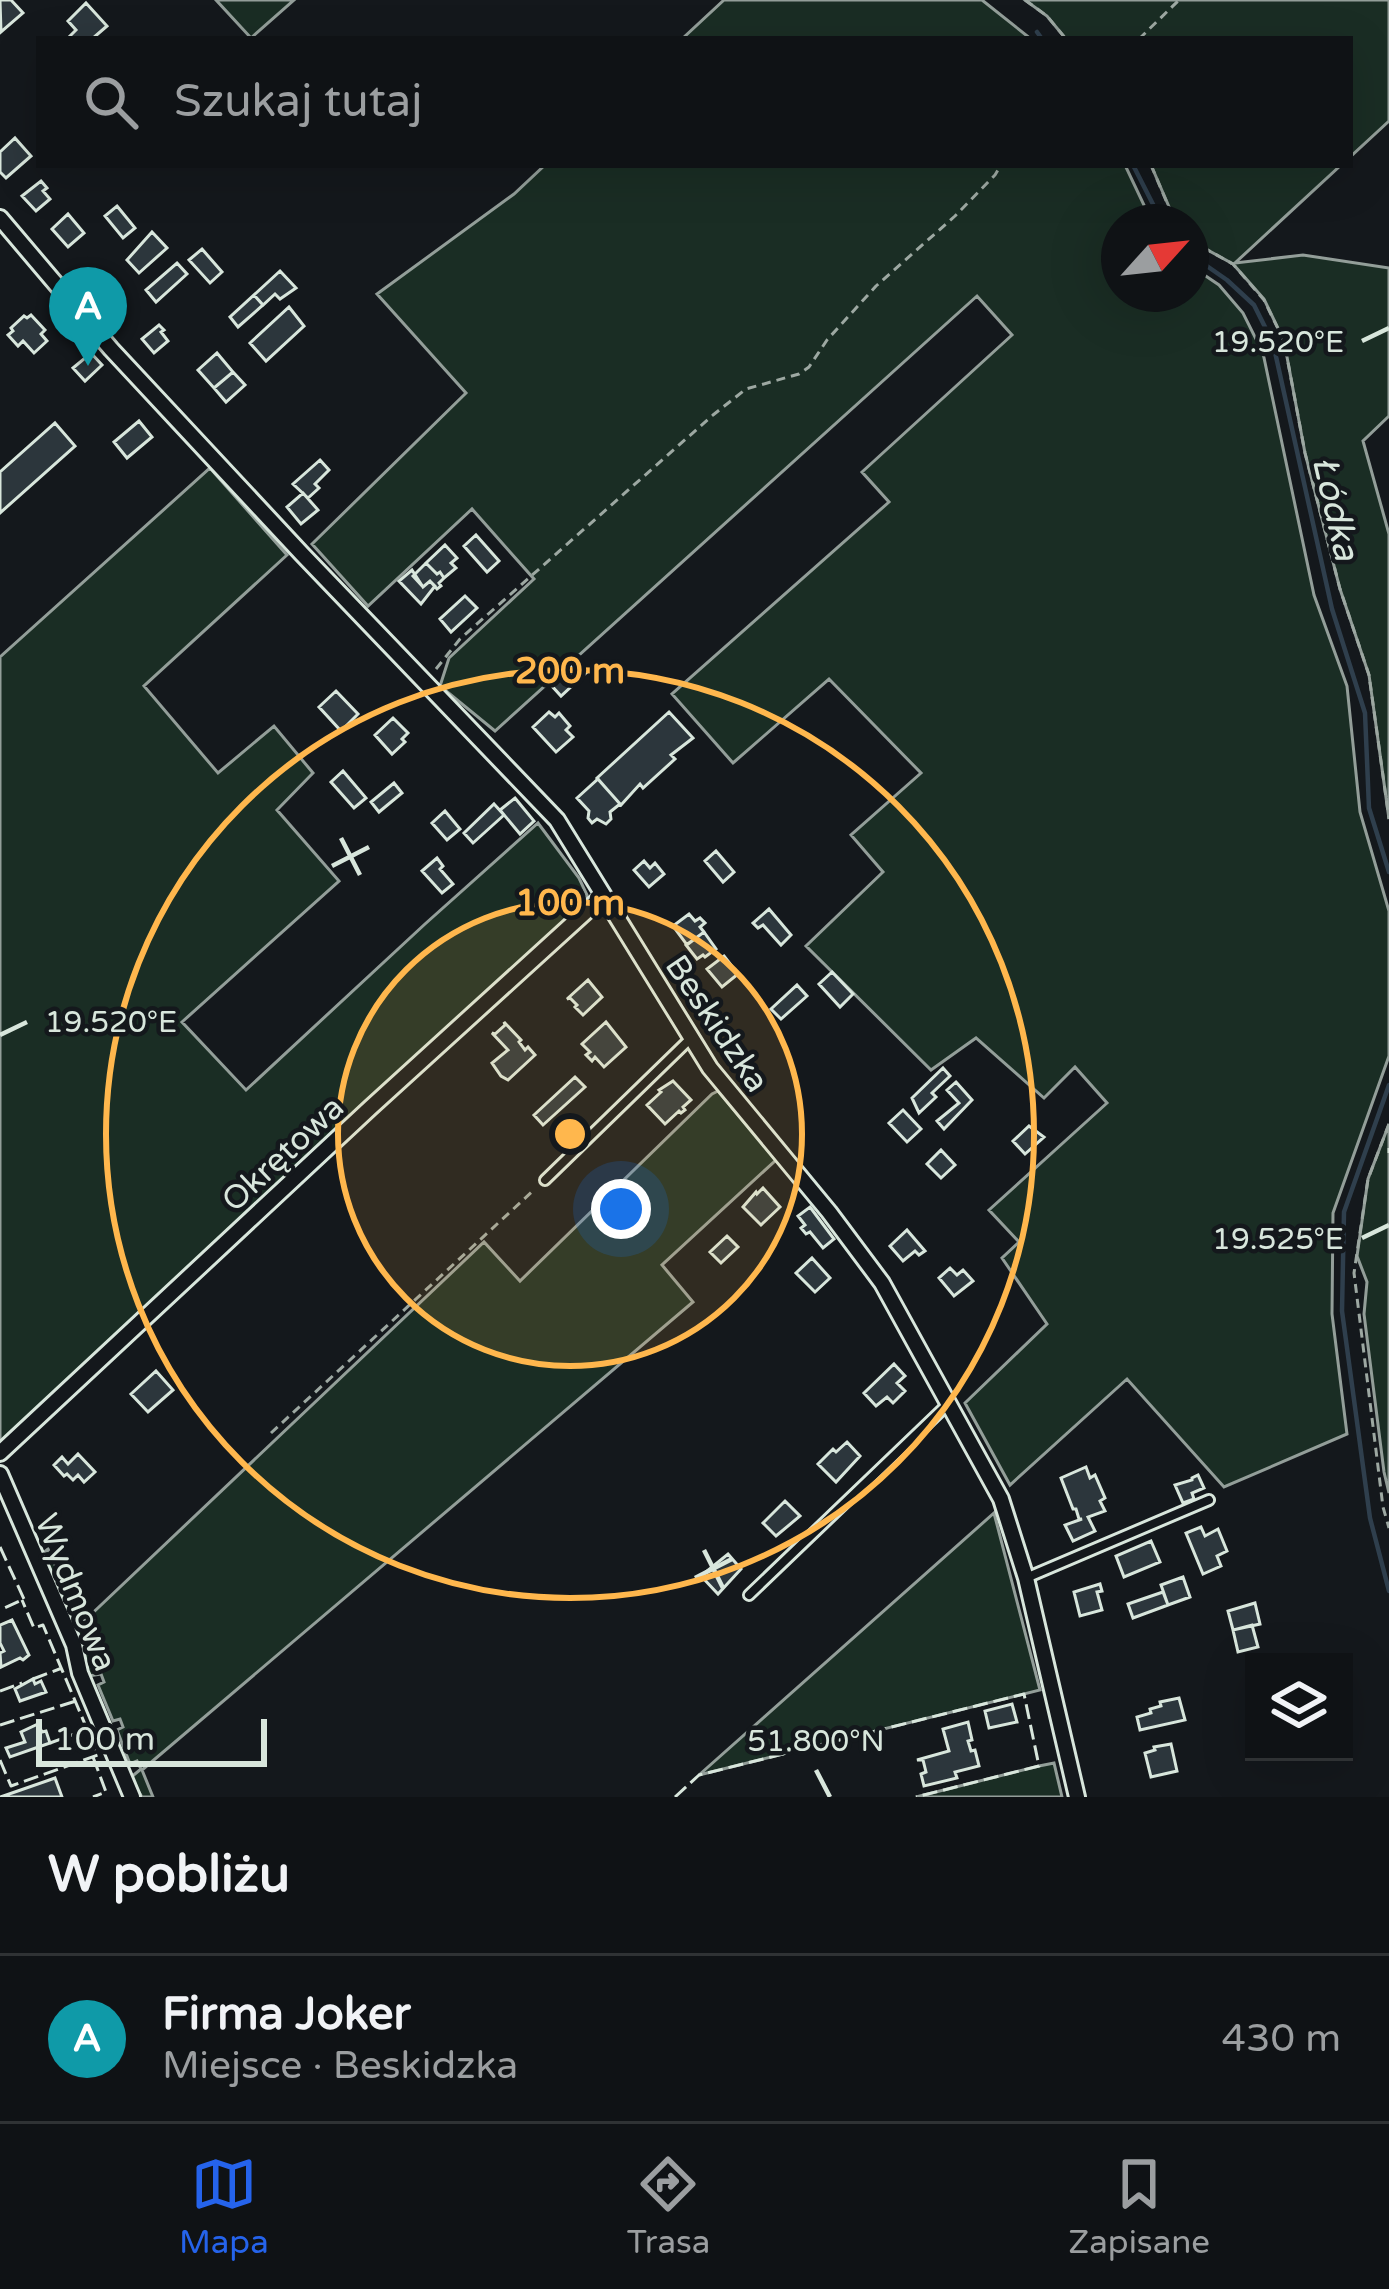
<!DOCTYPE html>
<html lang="pl">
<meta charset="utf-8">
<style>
:root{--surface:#0f1215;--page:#1d2022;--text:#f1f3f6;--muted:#9b9ea0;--line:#2f3234;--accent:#2563eb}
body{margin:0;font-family:"Varela Round",sans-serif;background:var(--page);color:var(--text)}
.controls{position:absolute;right:36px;bottom:36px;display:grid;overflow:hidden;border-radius:0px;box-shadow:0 12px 48px #0002}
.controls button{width:108px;height:108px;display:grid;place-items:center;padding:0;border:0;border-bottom:3px solid var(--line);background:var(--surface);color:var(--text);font:60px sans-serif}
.compass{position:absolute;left:1101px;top:204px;width:108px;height:108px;border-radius:50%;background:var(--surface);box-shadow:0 12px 48px #0002;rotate:63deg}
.scale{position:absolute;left:36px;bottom:30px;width:231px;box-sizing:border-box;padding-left:12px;border:6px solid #d8e6dc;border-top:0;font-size:33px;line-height:42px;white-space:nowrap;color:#d8e6dc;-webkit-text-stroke:9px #14181c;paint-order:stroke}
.you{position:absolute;left:621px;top:1209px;width:42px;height:42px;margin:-30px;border:9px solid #fff;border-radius:50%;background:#1a73e8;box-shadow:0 0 0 18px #1a73e833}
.badge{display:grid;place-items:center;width:78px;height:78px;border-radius:50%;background:var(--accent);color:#fff;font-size:39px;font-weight:700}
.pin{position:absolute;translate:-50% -99px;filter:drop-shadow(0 3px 6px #0008)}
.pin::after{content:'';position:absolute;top:63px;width:42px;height:36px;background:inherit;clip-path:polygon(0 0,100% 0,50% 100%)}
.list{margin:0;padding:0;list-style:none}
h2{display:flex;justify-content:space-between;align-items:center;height:156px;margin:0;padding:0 48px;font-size:51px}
h2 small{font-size:39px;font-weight:400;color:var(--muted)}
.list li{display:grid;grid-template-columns:78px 1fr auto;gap:36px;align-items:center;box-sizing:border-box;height:168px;padding:0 48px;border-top:3px solid var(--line)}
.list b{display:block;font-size:45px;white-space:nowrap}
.list p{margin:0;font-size:39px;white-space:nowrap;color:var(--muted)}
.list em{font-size:39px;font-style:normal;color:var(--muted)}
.icon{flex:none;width:66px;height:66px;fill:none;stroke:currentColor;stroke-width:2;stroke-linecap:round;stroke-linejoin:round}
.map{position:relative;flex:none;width:1389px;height:1797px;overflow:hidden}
.search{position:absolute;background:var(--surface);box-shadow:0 12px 48px #0002;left:36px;right:36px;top:36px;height:132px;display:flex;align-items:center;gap:30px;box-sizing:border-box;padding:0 42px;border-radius:0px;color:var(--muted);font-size:45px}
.sheet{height:324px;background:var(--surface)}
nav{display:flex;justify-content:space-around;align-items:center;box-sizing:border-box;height:168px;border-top:3px solid var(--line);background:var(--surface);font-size:33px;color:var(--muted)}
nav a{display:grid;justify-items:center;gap:6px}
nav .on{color:var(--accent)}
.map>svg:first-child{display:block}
</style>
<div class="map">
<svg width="1389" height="1797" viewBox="0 0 1389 1797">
<rect width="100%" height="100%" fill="#14181c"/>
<path fill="#1a2d24" stroke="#939e99" stroke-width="3" d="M216 0H294L251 38Z
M724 0H982L1031 39H682Z
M1025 0H1389V121L1350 157V39H1066L1047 16Z
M545 165H1125L1152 222H1119V294H1191V266L1219 285 1243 313 1263 353 1314 595 1347 686 1360 812 1389 911V1056L1333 1213 1332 1314 1347 1434 1224 1487 1127 1379 1010 1485 965 1403 1047 1324 1002 1258 1019 1242 989 1210 1107 1103 1075 1067 1044 1098 976 1038 931 1070 806 946 883 872 851 835 921 773 829 679 733 763 672 694 889 502 862 472 1012 335 977 296 495 731 440 686 449 658 534 579 472 509 368 606 312 544 466 393 377 294 514 194Z
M1151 165H1341L1235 263 1303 255 1389 268V416L1363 441 1389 534V819L1369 675 1340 589 1305 453 1284 341 1264 299 1233 264 1195 243 1191 238V222H1179L1170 209Z
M210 468 287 555 144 686 218 773 274 726 313 773 277 810 339 881 182 1022 246 1090 425 924 538 823 579 878 587 895 584 904 0 1445V657Z
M718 1091 776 1160 662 1265 693 1302 142 1770 153 1797H142L130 1778 141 1769 137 1761 130 1764 117 1730 123 1727 120 1719 113 1721 98 1685 104 1682 101 1674 88 1676 83 1649 89 1643 85 1635 77 1636 41 1555 48 1549 81 1624 484 1242 520 1281 712 1094Z
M1389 1124V1493L1384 1472 1364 1314 1367 1282 1357 1256 1368 1179Z
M994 1513 1040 1690 699 1775Z
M1054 1763 1062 1797H916L1039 1766Z"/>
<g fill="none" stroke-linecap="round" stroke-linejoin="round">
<path stroke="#2f3f4d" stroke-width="4.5" d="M1037 32 1042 39
M1133 165 1162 222
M1191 255 1227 280 1254 305 1273 343 1332 609 1365 713 1369 808 1389 872
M1389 1085 1344 1212 1342 1311 1370 1518 1389 1591"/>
</g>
<path fill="#2c363c" stroke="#d8e6dc" stroke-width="3" d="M0 0H11L23 13 1 32Z
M86 3 107 26 92 39H71L69 37 76 30 68 21Z
M15 138 31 156 6 178 0 172V152Z
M41 181 47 188 43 191 50 199 36 211 22 196Z
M117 206 135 228 123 238 105 216Z
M68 214 84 233 68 247 52 229Z
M152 232 167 248 139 273 127 260Z
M202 249 222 272 210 283 189 260Z
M177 263 187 274 156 302 146 290Z
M280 271 296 288 280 299 275 294 263 305 254 295Z
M254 295 263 305 238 327 230 317Z
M289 307 304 326 266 361 250 343Z
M31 315 45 330 41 334 47 341 34 353 23 341 18 346 8 335 13 331 11 328 24 316 27 318Z
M159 325 164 330 161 332 168 341 154 353 142 339Z
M91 353 102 365 85 381 73 368Z
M217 353 233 372 214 388 198 370Z
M233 372 245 385 226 402 214 388Z
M139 421 152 437 127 458 114 442Z
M55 423 75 446 0 513V472Z
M320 460 329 470 315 484 319 488 308 498 293 484Z
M303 493 318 510 301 524 287 507Z
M476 535 499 561 487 572 464 546Z
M445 545 457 558 451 563 456 568 444 578 440 572 437 574 426 563Z
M426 563 437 574 440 572 444 578 439 583 441 586 437 589 430 581 423 587 413 576Z
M412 570 423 587 430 581 435 586 421 604 399 581Z
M465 596 477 608 451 632 440 619Z
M577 662 587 672 561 696 551 685Z
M336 691 358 714 341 731 319 707Z
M549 712 555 717 559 713 570 726 566 730 573 737 556 752 533 727Z
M669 712 693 738 671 755 675 759 643 788 640 784 621 805 597 778Z
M393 718 408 733 402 739 405 742 392 754 375 735Z
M343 771 366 798 354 808 331 782Z
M598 779 620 804 610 812 611 819 606 824 597 819 592 823 588 818 589 811 577 798Z
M394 783 402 793 379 812 371 802Z
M515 798 534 821 520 834 500 810Z
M494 804 504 815 473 843 464 833Z
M445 811 460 829 447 840 432 823Z
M716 851 734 872 723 882 705 861Z
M437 858 443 866 440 869 453 884 442 893 422 871Z
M644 861 650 868 655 863 664 874 649 887 634 870Z
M769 909 791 935 781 945 763 925 758 928 753 923Z
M689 914 695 921 700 918 705 923 700 927 704 932 687 945 673 926Z
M704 932 716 949 705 957 703 955 697 959 686 945Z
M724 956 738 974 722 987 707 969Z
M832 972 853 994 840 1007 819 984Z
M588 980 602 997 583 1015 575 1007 577 1005 570 998 567 999Z
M797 985 807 996 781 1019 771 1009Z
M504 1022 521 1040 519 1042 525 1050 528 1047 535 1055 508 1080 501 1076 492 1063 508 1050 492 1033 495 1034 505 1025Z
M606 1022 626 1047 604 1067 595 1057 592 1061 586 1055 590 1052 582 1044Z
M943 1068 950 1076 932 1093 936 1097 919 1113 912 1098Z
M575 1077 585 1087 543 1125 534 1115Z
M673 1081 691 1100 683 1107 685 1110 681 1113 679 1111 665 1124 647 1105 661 1092 659 1090Z
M956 1082 972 1100 944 1129 937 1121 959 1103 947 1090Z
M903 1110 921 1129 907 1142 889 1123Z
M1029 1126 1044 1137 1025 1154 1013 1141Z
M941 1150 955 1165 941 1178 927 1164Z
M763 1188 780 1207 761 1225 743 1207 756 1192 757 1194Z
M810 1207 834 1239 823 1248 810 1232 806 1234 801 1228 805 1225 798 1216Z
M907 1230 925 1251 919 1255 915 1251 903 1261 890 1246Z
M727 1236 738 1247 721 1263 710 1252Z
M812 1258 830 1278 815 1292 796 1273Z
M950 1268 957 1275 963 1270 973 1281 954 1296 939 1278Z
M894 1364 905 1376 897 1383 905 1391 893 1403 887 1397 876 1406 864 1393Z
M156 1371 173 1390 148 1412 131 1394Z
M847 1442 860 1456 836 1482 818 1464 833 1449 836 1452Z
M78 1454 95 1472 84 1482 78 1475 73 1480 67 1474 64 1476 54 1465 62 1457 68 1464Z
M1086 1467 1090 1478 1095 1475 1105 1498 1100 1501 1105 1511 1088 1517 1095 1531 1073 1541 1065 1525 1082 1519H1079L1076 1509H1073L1061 1478Z
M1198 1475 1204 1488 1192 1493 1194 1499 1183 1503 1175 1485 1192 1480V1478Z
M785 1501 800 1516 776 1536 763 1523Z
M1201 1527 1205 1536 1218 1529 1227 1551 1217 1556 1221 1566 1203 1574 1186 1533Z
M1151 1541 1160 1562 1124 1577 1116 1556Z
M728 1554 741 1569 718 1594 701 1576Z
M1183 1577 1190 1597 1168 1605 1161 1585Z
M1100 1584 1102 1591 1097 1592 1102 1610 1080 1616 1074 1592Z
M1163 1592 1168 1605 1133 1618 1128 1604Z
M1255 1603 1260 1624 1233 1630 1228 1611Z
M12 1620 29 1655 23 1660 20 1658 1 1667 0 1653 4 1651 0 1643V1625Z
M1252 1625 1258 1647 1238 1652 1233 1630Z
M33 1679 35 1684 41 1681 46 1692 20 1701 15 1689Z
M1179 1698 1185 1720 1140 1730 1137 1717 1151 1713 1150 1709 1161 1706 1160 1702Z
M1012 1704 1017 1722 989 1728 985 1711Z
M968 1722 972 1740 968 1741 971 1751 975 1750 979 1766 955 1772 957 1778 924 1786 921 1774 926 1772 923 1760H917L949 1751 943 1729Z
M38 1724 42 1732 46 1731 50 1743 10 1757 6 1748 25 1742 21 1732Z
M1171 1744 1177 1771 1151 1777 1145 1753 1155 1750 1154 1747Z
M55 1778 62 1797H0L12 1793Z"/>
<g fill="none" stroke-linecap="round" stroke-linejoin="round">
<defs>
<path id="service" d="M545 1180 690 1039
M1026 1578 1209 1500
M749 1595 947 1405"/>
<path id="minor" d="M0 218 111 349 302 554 557 820 710 1068 829 1212 882 1283 1001 1499 1026 1578 1077 1797
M0 1453 370 1108 603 896
M0 1474 74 1645 80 1673 132 1797"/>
</defs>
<use href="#service" stroke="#d8e6dc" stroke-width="14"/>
<use href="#minor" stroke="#d8e6dc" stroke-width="20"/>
<path stroke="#9da8a2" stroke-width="3" stroke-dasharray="9 6" stroke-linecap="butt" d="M1025 0 1047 16 1066 39
M1139 39 1179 0
M1151 165 1170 210 1179 222
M1191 238 1195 243 1233 264 1264 300 1284 341 1305 453 1340 589 1369 675 1389 819
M436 669 460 639 713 415 746 389 799 374 809 367 827 340 876 286 955 216 995 175 1001 165
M1389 1124 1368 1179 1354 1273 1383 1507 1389 1528
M271 1433 535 1189"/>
<use href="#service" stroke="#14181c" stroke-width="8"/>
<use href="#minor" stroke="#14181c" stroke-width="14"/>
<path stroke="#d8e6dc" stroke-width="3" stroke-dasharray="15 6" stroke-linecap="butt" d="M1389 1148V1153
M0 1547 24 1599 0 1610
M33 1679 62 1668
M0 1691 22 1683
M0 1725 76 1701
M50 1743 88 1729
M93 1757 106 1792 93 1797
M0 1760 11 1786 98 1755 43 1625 34 1628 22 1600
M675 1797 699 1775 1024 1694 1039 1766 916 1797"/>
</g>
<path fill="none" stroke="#d8e6dc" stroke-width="4.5" d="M1362 341 1389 328M341 838 360 875M332 866 369 847M0 1035 27 1022M1362 1238 1389 1225M704 1550 723 1588M695 1578 732 1559M816 1770 830 1797"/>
<circle cx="570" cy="1134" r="232" fill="#ffb74d" fill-opacity=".12"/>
<g fill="none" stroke="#ffb74d" stroke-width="6">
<circle cx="570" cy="1134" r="232"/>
<circle cx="570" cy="1134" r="464"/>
</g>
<g text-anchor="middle" stroke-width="9" stroke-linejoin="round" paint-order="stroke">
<g font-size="33" fill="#d8e6dc" stroke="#14181c">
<text transform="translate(718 1023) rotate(56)" y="12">Beskidzka</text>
<text transform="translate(282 1153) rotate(-43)" y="12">Okrętowa</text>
<text transform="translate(77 1592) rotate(68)" y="12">Wydmowa</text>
</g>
<g font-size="36" font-style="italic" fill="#d8e6dc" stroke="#14181c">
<text transform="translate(1337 508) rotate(77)" y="13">Łódka</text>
</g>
</g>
<g font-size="30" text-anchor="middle" fill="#d8e6dc" stroke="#14181c" stroke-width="9" stroke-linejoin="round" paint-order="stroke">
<text x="1278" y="352">19.520°E</text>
<text x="111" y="1032">19.520°E</text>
<text x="1278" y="1249">19.525°E</text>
<text x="816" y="1751">51.800°N</text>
</g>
<circle cx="570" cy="1134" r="18" fill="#ffb74d" stroke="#14181c" stroke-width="6"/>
<g font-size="36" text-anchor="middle" font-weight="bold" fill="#ffb74d" stroke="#14181c" stroke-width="9" stroke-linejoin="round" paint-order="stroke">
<text x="570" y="683">200 m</text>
<text x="570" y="915">100 m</text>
</g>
</svg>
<div class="controls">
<button><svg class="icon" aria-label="layers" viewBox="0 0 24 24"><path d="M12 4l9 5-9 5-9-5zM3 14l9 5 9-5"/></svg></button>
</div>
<svg class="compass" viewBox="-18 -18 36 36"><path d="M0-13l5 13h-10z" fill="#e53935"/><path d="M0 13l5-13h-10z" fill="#9b9ea0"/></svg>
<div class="scale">100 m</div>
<div class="you"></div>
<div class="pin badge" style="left:88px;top:366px;background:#0f9aa8">A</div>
<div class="search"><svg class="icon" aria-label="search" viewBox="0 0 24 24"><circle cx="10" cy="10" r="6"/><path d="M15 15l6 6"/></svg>Szukaj tutaj</div>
</div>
<section class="sheet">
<h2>W pobliżu<small></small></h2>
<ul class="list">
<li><span class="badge" style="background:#0f9aa8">A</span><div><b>Firma Joker</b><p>Miejsce · Beskidzka</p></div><em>430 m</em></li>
</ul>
</section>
<nav>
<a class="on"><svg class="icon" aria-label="map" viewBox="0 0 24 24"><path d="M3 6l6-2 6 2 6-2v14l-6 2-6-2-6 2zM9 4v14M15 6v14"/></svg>Mapa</a>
<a><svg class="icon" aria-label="directions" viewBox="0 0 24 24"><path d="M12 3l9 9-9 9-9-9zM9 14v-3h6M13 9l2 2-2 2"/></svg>Trasa</a>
<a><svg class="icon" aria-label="saved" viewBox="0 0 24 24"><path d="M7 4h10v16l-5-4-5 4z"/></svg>Zapisane</a>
</nav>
